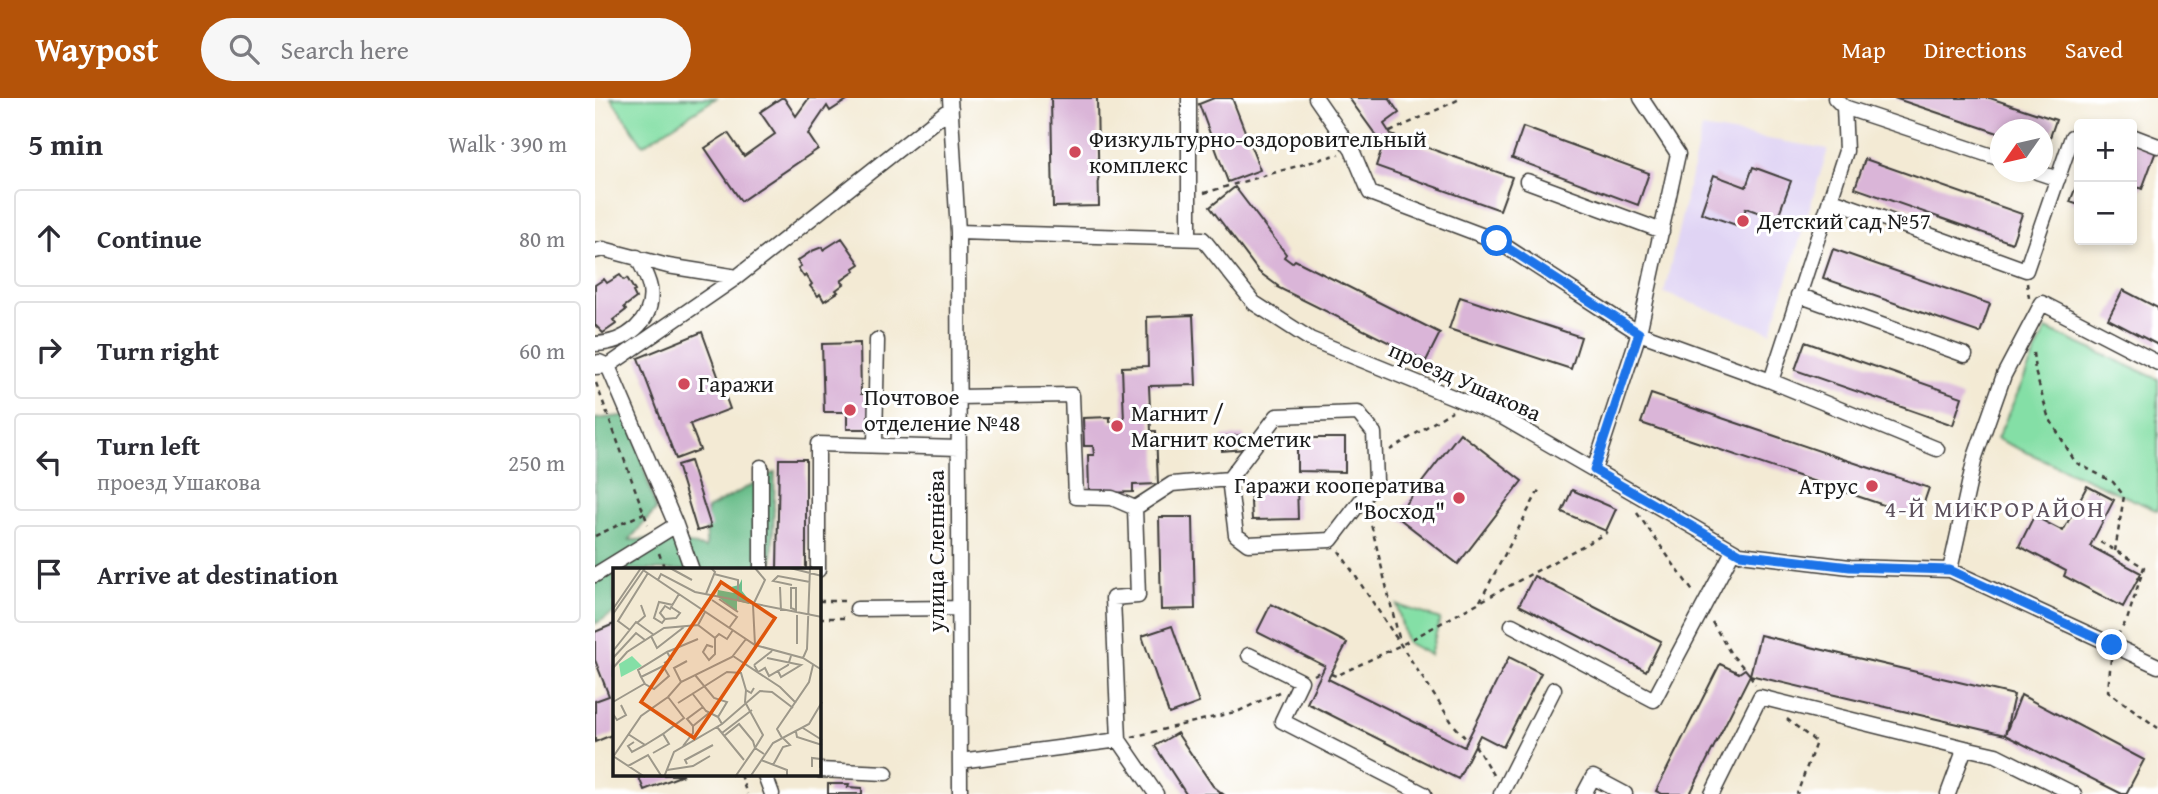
<!DOCTYPE html>
<meta charset="utf-8">
<style>
:root{--surface:#fff;--page:#f7f7f7;--text:#2b2b33;--muted:#7c7c81;--line:#e1e1e2;--accent:#b45309}
body{margin:0;font-family:"Gentium Book Plus",serif;background:var(--page);color:var(--text)}
.controls{position:absolute;right:21px;top:21px;display:grid;overflow:hidden;border-radius:7px;box-shadow:0 4px 10px #0003}
.controls button{width:63px;height:63px;display:grid;place-items:center;padding:0;border:0;border-bottom:2px solid var(--line);background:var(--surface);color:var(--text);font:35px sans-serif}
.compass{position:absolute;left:1395px;top:21px;width:63px;height:63px;border-radius:50%;background:var(--surface);box-shadow:0 4px 10px #0003;rotate:236deg}
.stop{position:absolute;width:21px;height:21px;margin:-16px;border:5px solid #1a73e8;border-radius:50%;background:#fff}
.stop.end{background:#1a73e8;border-color:#fff;box-shadow:0 2px 7px #0008}
.list{margin:0;padding:0;list-style:none}
h2{display:flex;justify-content:space-between;align-items:center;height:91px;margin:0;padding:0 28px;font-size:30px}
h2 small{font-size:23px;font-weight:400;color:var(--muted)}
.list li{display:grid;grid-template-columns:46px 1fr auto;gap:21px;align-items:center;box-sizing:border-box;height:98px;margin:0 14px 14px;padding:0 14px;border:2px solid var(--line);border-radius:7px}
.list b{display:block;font-size:26px;white-space:nowrap}
.list p{margin:0;font-size:23px;white-space:nowrap;color:var(--muted)}
.list em{font-size:23px;font-style:normal;color:var(--muted)}
.icon{flex:none;width:38px;height:38px;fill:none;stroke:currentColor;stroke-width:2;stroke-linecap:round;stroke-linejoin:round}
.map{position:relative;flex:none;width:1563px;height:696px;overflow:hidden}
header{display:flex;align-items:center;gap:42px;box-sizing:border-box;height:98px;padding:0 35px;background:var(--accent);color:#fff}
header strong{font-size:33px}
nav{display:flex;gap:38px;margin-inline-start:auto;font-size:24px}
.search{width:490px;height:63px;background:var(--page);display:flex;align-items:center;gap:18px;box-sizing:border-box;padding:0 24px;border-radius:38px;color:var(--muted);font-size:26px}
main{display:flex}
aside{flex:1;background:var(--surface)}
.map>svg:first-child{display:block}
</style>
<header>
<strong>Waypost</strong>
<div class="search"><svg class="icon" aria-label="search" viewBox="0 0 24 24"><circle cx="10" cy="10" r="6"/><path d="M15 15l6 6"/></svg>Search here</div>
<nav><a>Map</a><a>Directions</a><a>Saved</a></nav>
</header>
<main>
<aside>
<h2>5 min<small>Walk · 390 m</small></h2>
<ul class="list">
<li><svg class="icon" aria-label="ahead" viewBox="0 0 24 24"><path d="M12 20V5M6 11l6-6 6 6"/></svg><div><b>Continue</b></div><em>80 m</em></li>
<li><svg class="icon" aria-label="right" viewBox="0 0 24 24"><path d="M7 20v-9h11M14 6l5 5-5 5"/></svg><div><b>Turn right</b></div><em>60 m</em></li>
<li><svg class="icon" aria-label="left" viewBox="0 0 24 24"><path d="M17 20v-9H6M10 6l-5 5 5 5"/></svg><div><b>Turn left</b><p>проезд Ушакова</p></div><em>250 m</em></li>
<li><svg class="icon" aria-label="arrive" viewBox="0 0 24 24"><path d="M6 21V4h12l-3 4 3 4H6"/></svg><div><b>Arrive at destination</b></div></li>
</ul>
</aside>
<div class="map">
<svg width="1563" height="696" viewBox="0 0 1563 696">
<rect width="100%" height="100%" fill="#fff"/>
<filter id="ink" filterUnits="userSpaceOnUse"><feTurbulence type="fractalNoise" baseFrequency=".0143" numOctaves="2"/><feDisplacementMap in="SourceGraphic" scale="14" xChannelSelector="R" yChannelSelector="G"/><feConvolveMatrix kernelMatrix="1 2 1 2 8 2 1 2 1" color-interpolation-filters="sRGB"/></filter>
<filter id="wash" filterUnits="userSpaceOnUse"><feTurbulence type="fractalNoise" baseFrequency=".00686" numOctaves="4" result="noise"/><feDisplacementMap in="SourceGraphic" scale="28" xChannelSelector="R" yChannelSelector="G"/><feGaussianBlur stdDeviation="1.57" result="paint"/><feColorMatrix in="noise" values="0 0 0 0 0 0 0 0 0 0 0 0 0 0 0 0 0 1.4 0 .05"/><feComposite in="paint" operator="in"/></filter>
<g filter="url(#wash)">
<rect width="100%" height="100%" fill="#f3ead4"/>
<path fill="#e0d4f4" d="M1107 30 1233 51 1176 234 1069 195Z"/>
<path fill="#84dfa6" stroke="#507e61" stroke-width="2" d="M16 0H121L48 47Z
M1451 231 1563 281V413L1402 341Z
M802 507 845 521 835 557 811 544Z"/>
<path fill="#6bbe8b" stroke="#446d54" stroke-width="2" d="M34 317 61 412 34 442 73 441 111 450 112 411 180 374 177 472H19V515L0 526V321Z"/>
<g id="blocks">
<path fill="#dab5d8" d="M186 0H189L201 18 214 0H255L235 13 232 8 213 36 223 51 146 103 110 50 133 35 149 58 180 36 165 14Z
M456 0H502L504 108 458 109Z
M619 0H637L665 72 633 84 604 6Z
M754 0H794L804 15 789 26 796 37 917 79 905 112 781 68 788 47Z
M1299 0H1395L1461 22 1451 51 1448 50V32H1406V36Z
M928 29 1054 75 1043 107 917 60Z
M1537 44 1561 53 1547 91 1537 87Z
M1270 61 1427 116 1417 145 1260 90Z
M1158 69 1196 83 1182 121 1151 110 1144 128 1106 115 1119 77 1151 89Z
M1484 81V107L1475 104Z
M640 89 691 156 689 159 697 165 700 162 845 235 831 263 682 189 683 188 664 174 615 109Z
M247 140 265 166 259 170 260 173 246 183 249 186 241 192 243 194 229 203 225 196 223 198 215 188 217 186 211 177 209 179 203 170 206 168 202 163 217 153 227 149 228 152Z
M1238 151 1395 206 1385 235 1228 180Z
M25 177 29 182 32 180 40 193 38 194 41 200 29 209 31 212 18 222 21 226 8 235 0 227V187L9 181 12 185Z
M1528 192 1563 210V247L1513 221Z
M865 199 986 239 976 271 854 231Z
M598 217 601 287 554 288 556 333H561L563 386 538 387V394L510 395V392L494 393 493 357H499L498 348H489L488 320 515 319V324L529 323 527 269 553 268 552 219Z
M107 234 135 311 95 326 105 352 81 361 43 260Z
M1210 244 1367 299 1358 327 1200 272Z
M265 245 266 296H276L277 331H252V314H229L227 246Z
M1056 296 1334 390 1324 419 1046 325Z
M865 335 927 383 863 466 801 418Z
M649 337 650 351 627 353V339Z
M702 340H750V374L702 373Z
M184 361H211V472H182Z
M95 363 116 429 102 433 82 367Z
M702 385 703 421 657 422 655 386Z
M1492 388 1519 402 1495 448 1546 475 1528 509 1469 478 1471 473 1424 448 1439 418 1468 433Z
M977 392 1021 411 1011 433 967 414Z
M564 419H598L600 511 566 512Z
M939 478 1066 543 1051 573 924 507Z
M676 506 752 545 733 581 869 649 914 559 946 575 908 649 885 637 863 681 712 605 730 568 662 534Z
M19 526V636L0 644V603L14 598 0 562V534Z
M577 528 604 605 574 616 547 538Z
M1165 537 1419 597 1410 637 1426 597 1549 662 1531 696H1527L1410 637 1155 577Z
M1125 566 1144 575 1150 571 1155 577 1095 696H1067L1061 693Z
M582 635 618 688 628 696H591L560 648Z
M43 677H88L49 692Z
M233 686H254L253 689 267 690V696H233Z"/>
</g>
</g>
<g filter="url(#ink)">
<use href="#blocks" fill-opacity="0" stroke="#3c3b38" stroke-width="2"/>
<g fill="none" stroke-linecap="round" stroke-linejoin="round">
<defs>
<path id="minor" d="M355 0 363 134 365 696
M594 0V141
M721 0 757 52 775 95 902 143 1044 235 1176 283 1342 351
M1249 9 1406 61
M1537 38 1563 48
M1442 74 1463 81
M932 83 1067 133
M1235 101 1431 172 1477 39 1484 38
M363 134 608 141 659 205 715 241 907 319 1145 456 1255 469 1355 472 1563 568
M0 153 8 151 73 168 142 179
M1203 197 1370 257
M0 246C30 245 60 224 55 190 53 179 47 169 42 159
M4 264 13 268 81 427 97 472
M0 269 13 268 142 179 356 10
M1176 283 1251 53 1249 9 1240 0
M363 299 477 297 481 399 517 400 540 410
M763 315 779 335 781 383 736 442 653 446 641 437 634 381 682 318Z
M280 347 282 242
M166 369V472
M999 372 1044 235 1083 56 1046 0
M223 472V346L364 350
M1355 472 1380 359 1409 277 1447 205 1563 265
M0 477 81 427
M262 511 363 510
M917 527 1059 602 1138 453
M654 557 706 583 687 623 829 696
M524 642 518 500 543 498 540 410 577 386 634 381
M1370 650 1401 657 1479 696
M365 663 524 642 561 696
M224 672 291 675
M170 677 177 696
M906 696 959 591
M989 696 998 679 1030 696
M1117 696 1165 599 1370 650 1353 696"/>
</defs>
<use href="#minor" stroke="#3c3b38" stroke-width="17"/>
<path stroke="#3c3b38" stroke-width="2.5" stroke-dasharray="5 5" stroke-linecap="butt" d="M795 34 867 0
M609 95 744 56
M1432 185 1434 200
M1438 255 1440 273 1453 318 1480 364 1518 384 1529 398 1520 453
M1 285 53 426
M795 352 857 313
M1042 415 1099 495
M774 418 805 544
M0 438 49 415
M1505 444 1549 469 1532 522 1524 535
M744 453 858 626 872 642
M64 455 70 472
M224 503H252
M885 503 944 392
M224 520H251
M1117 524 1136 556 1150 571
M1516 561 1513 593 1563 630
M736 576 741 578 806 547 1013 434
M719 577 728 572
M1155 577 1160 586
M1192 621 1221 644 1202 696
M537 639 644 613 684 594
M880 647 898 677
M145 677 152 696"/>
<use href="#minor" stroke="#fff" stroke-width="14"/>
</g>
</g>
<g fill="none" stroke-linecap="round" stroke-linejoin="round" filter="url(#ink)">
<path stroke="#1a73e8" stroke-width="9" d="M902 143 1044 235 999 372 1145 456 1255 469 1355 472 1517 547"/>
</g>
<g fill="#d1495b" stroke="#fff" stroke-width="2.5">
<circle cx="480" cy="54" r="7"/>
<circle cx="1148" cy="123" r="7"/>
<circle cx="89" cy="286" r="7"/>
<circle cx="255" cy="312" r="7"/>
<circle cx="522" cy="328" r="7"/>
<circle cx="1277" cy="388" r="7"/>
<circle cx="864" cy="400" r="7"/>
</g>
<g text-anchor="middle" stroke-width="6" stroke-linejoin="round" paint-order="stroke">
<g font-size="23" fill="#1c1c1c" stroke="#fff" text-anchor="start">
<text x="494" y="49">Физкультурно-оздоровительный<tspan x="494" dy="26">комплекс</tspan></text>
<text x="1162" y="131">Детский сад №57</text>
<text x="103" y="294">Гаражи</text>
<text x="269" y="307">Почтовое<tspan x="269" dy="26">отделение №48</tspan></text>
<text x="536" y="323">Магнит /<tspan x="536" dy="26">Магнит косметик</tspan></text>
<text x="850" y="395" text-anchor="end">Гаражи кооператива<tspan x="850" dy="26">"Восход"</tspan></text>
<text x="1263" y="396" text-anchor="end">Атрус</text>
</g>
<g font-size="23" fill="#1c1c1c" stroke="#fff">
<text transform="translate(870 283) rotate(24)" y="8">проезд Ушакова</text>
<text transform="translate(341 453) rotate(-90)" y="8">улица Слепнёва</text>
</g>
<g font-size="24" letter-spacing="2" fill="#5e525e" stroke="#fff">
<text x="1400" y="419">4-Й МИКРОРАЙОН</text>
</g>
</g>
<g transform="translate(18 470)">
<rect width="208" height="208" fill="#f3ead4"/>
<path d="M19 88 29 98 8 109 6 96Z" fill="#84dfa6"/>
<path d="M129 11V23L137 33 136 36 124 33V44L104 28 105 22 121 25 118 19 126 17Z" fill="#6bbe8b"/>
<path fill="none" stroke="#9d988a" stroke-width="2" d="M57 0 79 12M142 0 152 12 140 37 142 77M177 0 209 8M30 2 142 77 190 90 209 102M101 6 125 12V34M45 12 48 6 82 24 209 49M179 17 160 13 165 8 197 14M167 19 168 43M178 20H183V42L178 40ZM93 26 102 4 98 0M106 31 125 44M99 32 124 49 116 60M60 37 46 34 41 50 49 55 52 51 47 45 52 38 57 41 66 26M0 41 28 0M0 46 32 0M184 47V76M52 51 63 50 67 45 58 39M24 55 32 48 28 37M85 57 102 70V86L96 92 90 84 94 77 100 79M17 62 5 53 35 5M38 68 44 80 71 59M102 70 106 66 114 71 120 62M0 83 23 54 41 67M54 84 85 71M120 88 167 119 183 135M0 90 23 65 32 72M190 90 194 81 197 0M141 97 145 104 152 100 156 108 165 103 168 109 188 97 154 90M141 97 159 83M50 98 56 108 41 121 32 116 28 109ZM0 100 14 84 51 60 85 57 92 44M165 103 175 97 178 88M82 107 101 130 114 134 105 149 109 156M28 109 25 102 54 84 58 91 51 95M68 114 61 100 74 93M133 122 132 134 150 167 142 180 151 186M79 125 93 143 105 149M0 134 31 116M65 135 114 104 128 105 133 122 138 125 141 120M0 146 4 152 13 147 8 137M80 158 74 151 90 139M104 159 131 192M190 160 209 172M183 164 184 169 209 177M109 165 139 142M15 166 32 177 19 184 15 178 21 174M50 166 71 150 55 129M111 168 126 156 140 173 142 180 122 209M169 170 164 161 196 114 200 97M32 177 50 166 56 176 40 185M70 178 80 165V158L96 145M0 188 32 209M0 189 28 148 55 129 68 114 119 89 133 71M148 192 174 202V207M74 196 72 192 100 177M160 197 170 179 177 177 170 170M15 198 35 187 49 209M199 199V190L207 191V200M54 202 80 198 97 188M51 209 61 184 109 156 147 123 159 124 180 140M137 209 160 175 196 156 209 134"/>
<path fill="#de560d" fill-opacity="0.15" stroke="#de560d" stroke-width="3.5" d="M108 14 162 50 81 170 28 134Z"/>
<rect width="208" height="208" fill="none" stroke="#1c1c1c" stroke-width="3.5"/>
</g>
</svg>
<div class="controls">
<button>+</button>
<button>−</button>
</div>
<svg class="compass" viewBox="-18 -18 36 36"><path d="M0-13l5 13h-10z" fill="#e53935"/><path d="M0 13l5-13h-10z" fill="#7c7c81"/></svg>
<div class="stop" style="left:902px;top:143px"></div>
<div class="stop end" style="left:1517px;top:547px"></div>
</div>
</main>
